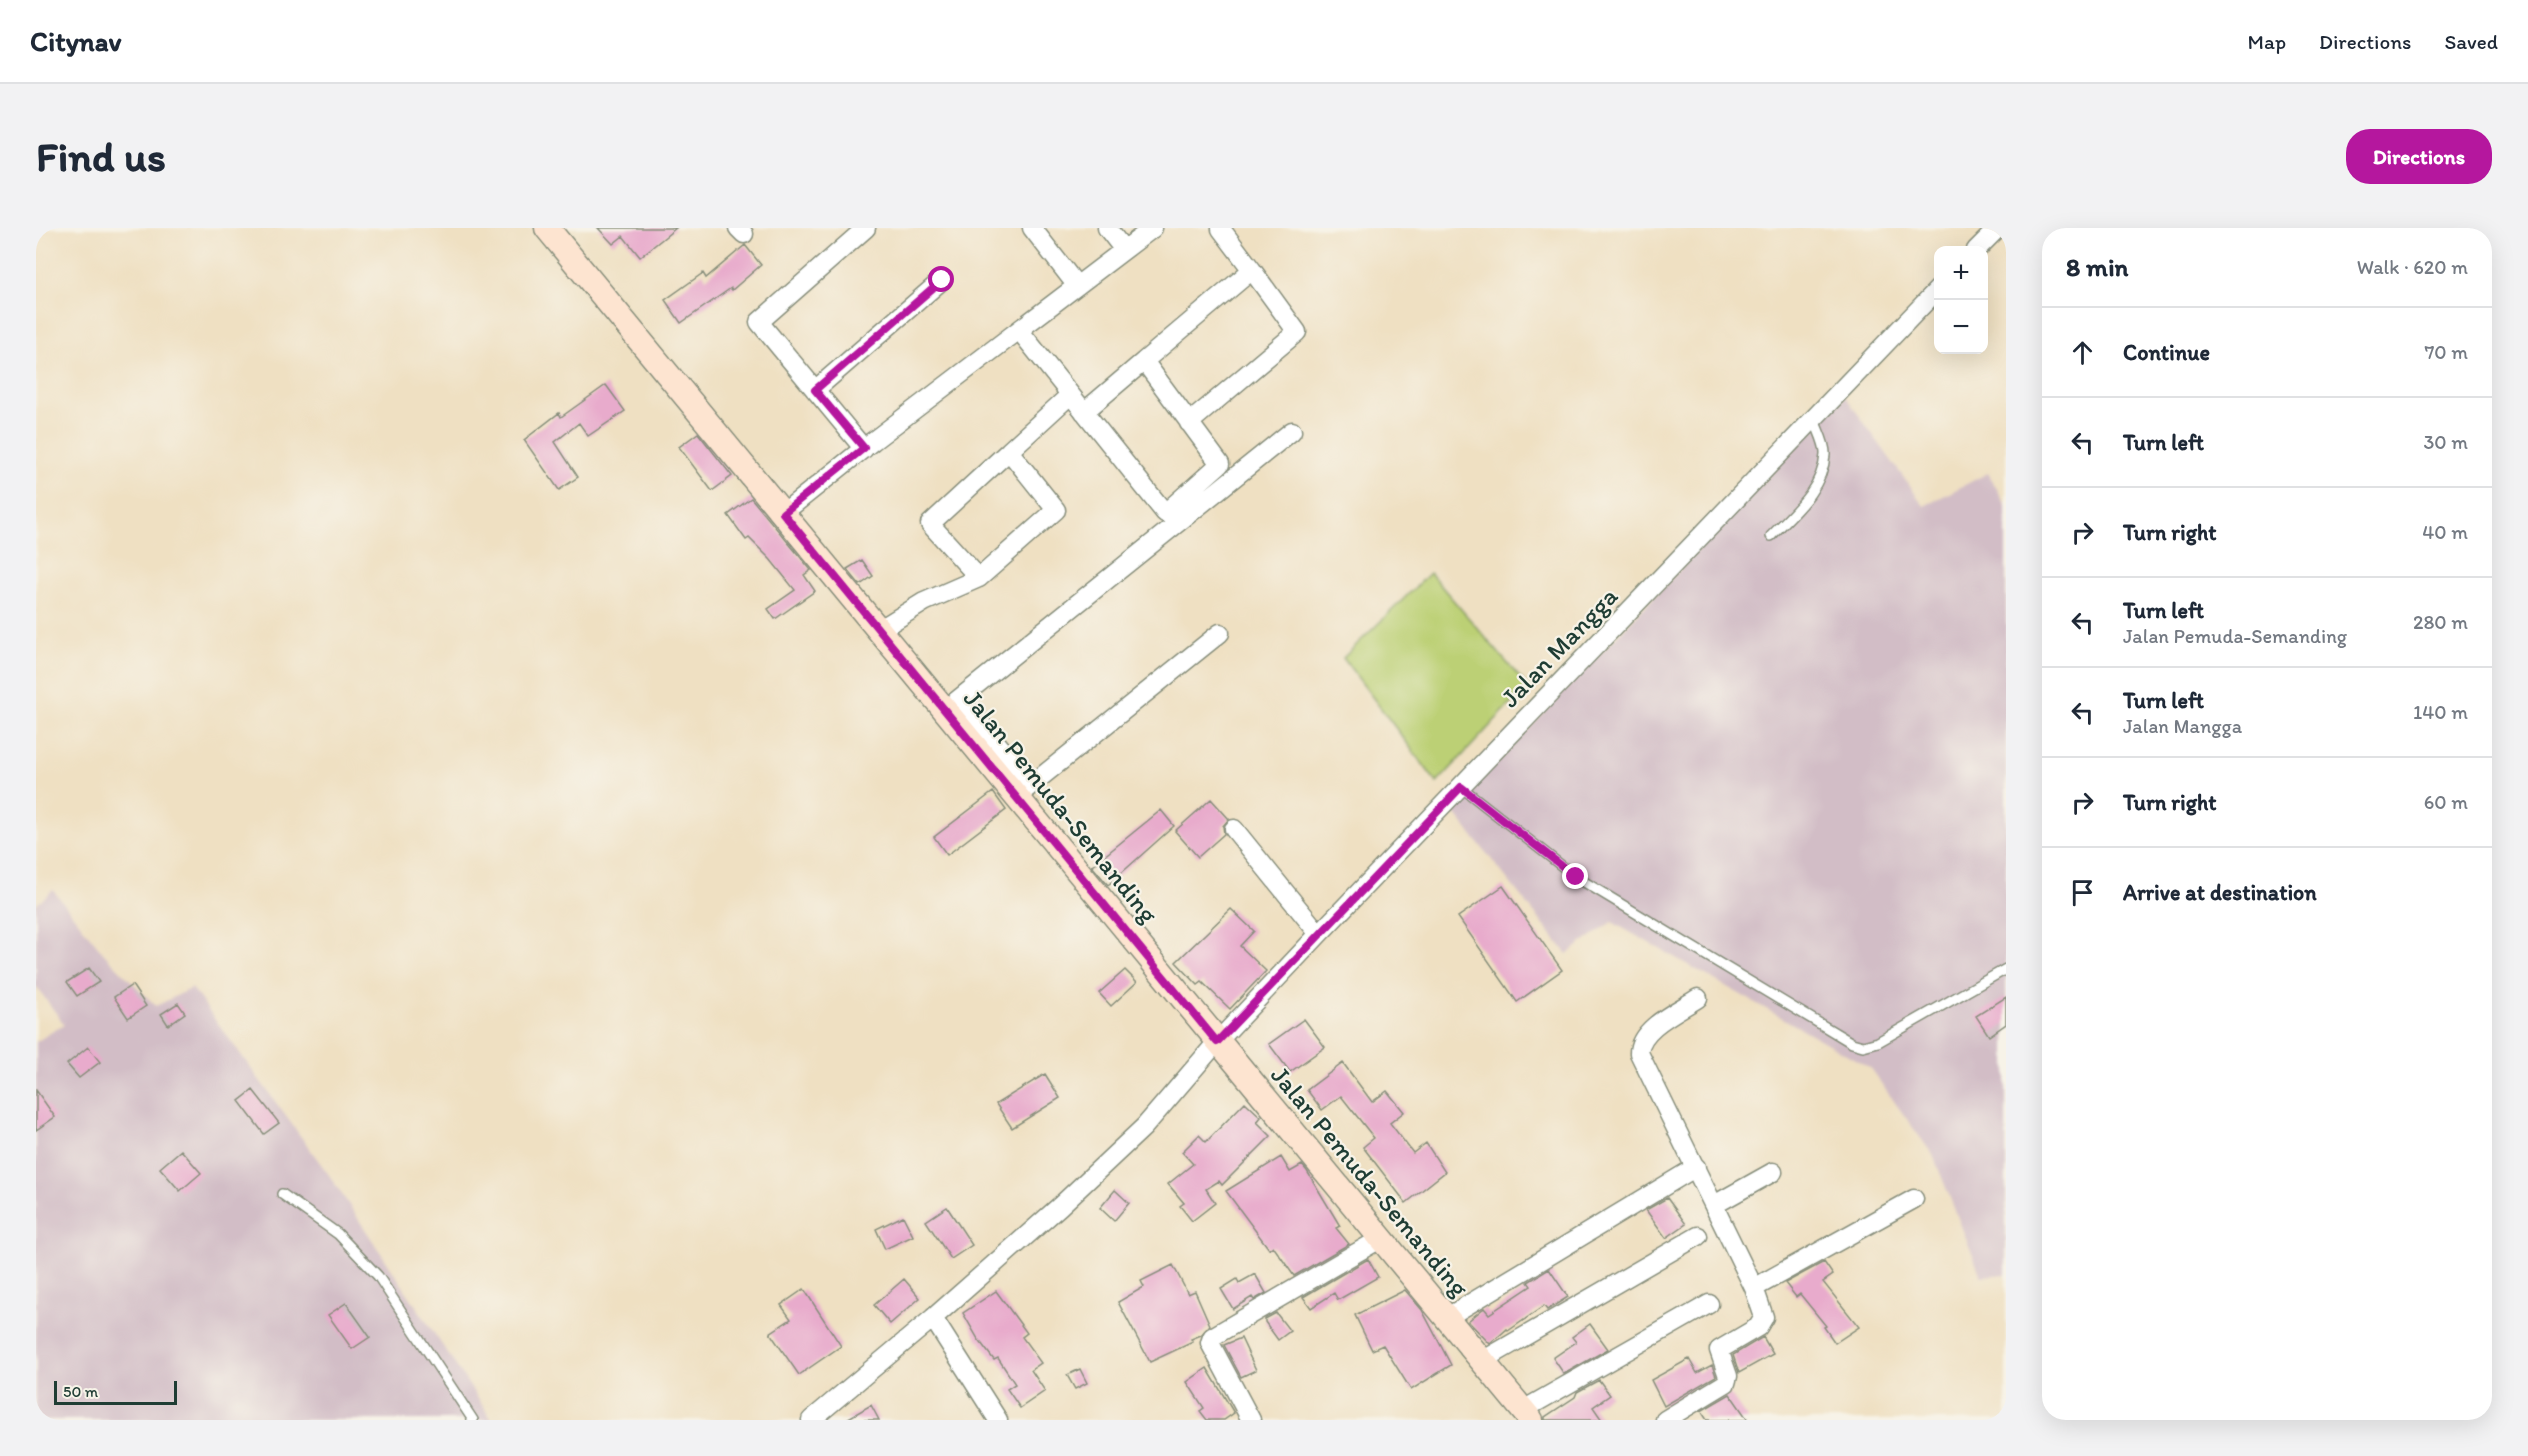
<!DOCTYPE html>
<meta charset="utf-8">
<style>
:root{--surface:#fff;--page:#f2f2f3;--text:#1f2937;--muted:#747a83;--line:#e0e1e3;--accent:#b5179e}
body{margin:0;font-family:Itim,sans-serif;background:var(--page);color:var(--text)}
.controls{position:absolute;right:18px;top:18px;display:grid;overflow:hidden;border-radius:12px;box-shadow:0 6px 24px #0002}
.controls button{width:54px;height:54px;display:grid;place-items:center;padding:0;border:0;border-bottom:2px solid var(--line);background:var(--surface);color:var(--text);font:30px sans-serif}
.scale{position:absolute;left:18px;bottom:15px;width:123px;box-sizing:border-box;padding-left:6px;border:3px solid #1f3d34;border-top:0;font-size:16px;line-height:21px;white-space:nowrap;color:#1f3d34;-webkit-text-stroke:4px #f7f3e8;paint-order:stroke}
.stop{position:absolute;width:18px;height:18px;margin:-14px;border:4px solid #b5179e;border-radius:50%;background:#fff}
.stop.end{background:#b5179e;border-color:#fff;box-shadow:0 2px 6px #0008}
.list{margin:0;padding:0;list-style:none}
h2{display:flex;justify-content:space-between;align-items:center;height:78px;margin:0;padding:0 24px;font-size:26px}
h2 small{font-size:20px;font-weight:400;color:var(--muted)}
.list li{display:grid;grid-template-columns:39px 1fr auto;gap:18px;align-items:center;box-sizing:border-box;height:90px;padding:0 24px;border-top:2px solid var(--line)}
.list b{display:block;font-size:22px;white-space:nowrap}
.list p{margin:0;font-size:20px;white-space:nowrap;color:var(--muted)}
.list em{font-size:20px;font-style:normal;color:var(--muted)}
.icon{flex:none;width:33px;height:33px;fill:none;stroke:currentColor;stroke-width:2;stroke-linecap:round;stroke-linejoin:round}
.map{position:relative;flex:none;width:1970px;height:1192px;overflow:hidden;border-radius:24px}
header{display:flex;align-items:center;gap:36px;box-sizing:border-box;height:84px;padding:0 30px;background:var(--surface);border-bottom:2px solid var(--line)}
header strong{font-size:28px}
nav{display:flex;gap:33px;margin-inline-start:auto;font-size:21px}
.intro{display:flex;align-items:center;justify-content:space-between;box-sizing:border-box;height:144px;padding:0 36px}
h1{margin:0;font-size:42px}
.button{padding:15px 27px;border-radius:24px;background:var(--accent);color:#fff;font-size:21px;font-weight:700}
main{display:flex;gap:36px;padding:0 36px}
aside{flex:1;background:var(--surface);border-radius:24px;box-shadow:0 6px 24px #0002}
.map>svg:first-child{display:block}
</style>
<header>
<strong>Citynav</strong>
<nav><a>Map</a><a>Directions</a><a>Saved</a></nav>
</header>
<div class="intro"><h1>Find us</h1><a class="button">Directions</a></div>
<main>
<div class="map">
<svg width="1970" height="1192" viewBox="0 0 1970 1192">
<rect width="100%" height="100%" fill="#f7f3e8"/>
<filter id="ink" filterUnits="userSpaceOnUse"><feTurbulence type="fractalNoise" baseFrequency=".0167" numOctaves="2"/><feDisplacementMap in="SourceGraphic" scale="12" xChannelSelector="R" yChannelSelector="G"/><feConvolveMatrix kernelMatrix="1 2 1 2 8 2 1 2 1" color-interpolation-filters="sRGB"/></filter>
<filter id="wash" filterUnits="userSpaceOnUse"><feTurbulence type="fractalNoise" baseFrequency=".008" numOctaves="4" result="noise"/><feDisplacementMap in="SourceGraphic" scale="24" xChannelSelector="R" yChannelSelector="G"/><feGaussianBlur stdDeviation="1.35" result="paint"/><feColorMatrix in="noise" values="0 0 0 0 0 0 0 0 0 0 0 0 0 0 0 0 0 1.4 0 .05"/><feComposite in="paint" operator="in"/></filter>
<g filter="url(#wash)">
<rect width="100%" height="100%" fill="#efe0c2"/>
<path fill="#d2bdc6" d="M1809 168 1888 278 1952 245 1970 277V1046L1945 1048 1897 927 1833 839 1576 694 1531 726 1416 582Z
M17 662 68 726 120 778 156 760 293 947 456 1192H0V814L28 796 0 758V677Z"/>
<path fill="#bcd074" stroke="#6e8654" stroke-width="1.5" d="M1394 345 1491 458 1401 555 1307 430Z"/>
<g id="blocks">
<path fill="#e8abcc" d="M562 0H640L604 29 587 8 577 16Z
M709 17 725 37 696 62 695 60 645 95 629 72 667 45 670 50Z
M570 157 589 183 552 208 543 195 519 214 542 249 523 262 488 212 523 185 525 189Z
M662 205 696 248 676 263 643 219Z
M715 270 775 342 768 347 779 363 739 391 732 381 759 362 734 331 713 310 710 312 692 287Z
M826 332 837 348 824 357 811 341Z
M957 564 970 582 911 627 898 609Z
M1175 571 1193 591 1187 598 1188 606 1162 629 1139 603Z
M1125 582 1138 598 1072 657 1056 638Z
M1467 658 1526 742 1481 774 1422 689Z
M1195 681 1218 703 1204 718 1230 743 1194 781 1166 754 1162 757 1140 734Z
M53 740 63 754 41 768 31 754Z
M1089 742 1101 754 1075 778 1063 765Z
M96 757 110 778 92 790 78 769Z
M1970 769V796L1953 808 1940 788Z
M142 775 149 785 132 797 125 786Z
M1268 791 1289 819 1254 844 1233 816Z
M52 819 64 834 43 850 31 836Z
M1307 835 1336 874 1351 863 1368 884 1354 895 1377 925 1390 915 1409 944 1370 975 1327 919 1338 910 1305 868 1286 882 1271 862Z
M1009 846 1024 870 976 900 960 876Z
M0 862 19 889 0 902Z
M217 862 243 895 228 906 203 873Z
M1209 874 1225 889 1221 894 1235 908 1186 957 1183 953 1170 961 1179 975 1156 993 1144 978 1148 975 1132 956 1157 936 1146 924 1163 907 1170 914Z
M145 922 165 945 144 963 124 940Z
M1245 929 1254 944 1266 937 1271 943 1304 998 1300 1000 1313 1016 1258 1048 1237 1018 1233 1021 1190 963Z
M1079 962 1093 975 1078 993 1064 980Z
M1631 970 1650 996 1630 1010 1610 982Z
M911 979 936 1017 915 1031 890 993Z
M867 988 877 1008 849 1021 840 1001Z
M1332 1031 1342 1049 1302 1072 1298 1065 1275 1080 1267 1069Z
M1788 1034 1797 1047 1787 1054 1823 1099 1799 1115 1788 1099 1790 1098 1764 1066 1760 1069 1749 1055Z
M1137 1037 1152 1066 1159 1063 1174 1097 1165 1107 1155 1111 1157 1114 1114 1134 1082 1074 1108 1059 1105 1053Z
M1513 1041 1532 1069 1511 1082 1508 1078 1472 1103 1471 1101 1454 1116 1432 1093 1448 1080 1453 1086 1495 1058 1492 1054Z
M1219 1046 1230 1065 1218 1072 1216 1069 1197 1081 1185 1061 1201 1051 1203 1055Z
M868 1051 884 1070 854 1096 838 1077Z
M768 1061 805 1118 763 1147 734 1105 755 1091 745 1077Z
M1369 1062 1386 1082 1415 1137 1375 1162 1347 1117 1336 1122 1319 1087Z
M960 1063 991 1105 986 1109 1005 1135 995 1142 1009 1163 984 1180 971 1161 979 1156 962 1130 958 1132 942 1111 927 1085Z
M310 1075 334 1109 316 1121 292 1087Z
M1240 1085 1254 1103 1242 1112 1229 1094V1091Z
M1554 1096 1572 1121 1528 1146 1517 1130 1540 1114 1536 1109Z
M1727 1109 1737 1126 1703 1145 1697 1127Z
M1205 1110 1220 1142 1205 1149 1188 1117Z
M1653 1131 1661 1145 1676 1137 1680 1148 1628 1178 1615 1152Z
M1171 1140 1198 1185 1188 1192H1171L1164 1183 1168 1180 1151 1154Z
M1044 1141 1051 1155 1039 1161 1031 1147Z
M1563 1152 1574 1167 1557 1179 1566 1192H1509V1189L1539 1169 1541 1164Z
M1694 1166 1712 1192H1671L1665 1183Z
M835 1177 843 1192H809Z"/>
</g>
</g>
<g filter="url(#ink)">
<use href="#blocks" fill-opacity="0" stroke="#878e7b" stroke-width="1.5"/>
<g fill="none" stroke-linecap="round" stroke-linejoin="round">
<defs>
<path id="lane" d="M1735 308C1757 285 1787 261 1789 227 1790 216 1781 201 1778 191
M1425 559 1540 649 1816 815 1827 818 1842 814 1970 741
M246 966 302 1006 342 1048 437 1192"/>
<path id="street" d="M702 0 708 6
M996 0 1041 58
M1071 0 1088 22
M1185 1 1216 42
M1940 22 1962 0
M983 102 1129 285 1184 236 1108 133 1216 42 1261 104 1153 195
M779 162 906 52
M1048 184 1108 133
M828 221 723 94 830 0
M747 285 837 213 1117 0
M943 350 894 296 973 223
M843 402 888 374 943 350 1020 282 973 223 1034 167
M924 470 995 557
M909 482 1256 203
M980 569 1184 405
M1198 601 1283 706
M1678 977 1737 944
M1718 1060 1878 971
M897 1090 962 1192
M1410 1090 1660 939
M1446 1133 1662 1008
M1487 1182 1673 1076
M775 1192 897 1090 1024 978 1108 899 1181 814 1283 706 1902 61
M1215 1192 1174 1115 1176 1109 1344 1011
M1629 1192 1690 1155 1692 1148 1683 1122 1722 1099 1728 1089 1718 1060 1603 825C1603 800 1644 782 1662 770"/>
<path id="secondary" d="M511 0 1495 1192"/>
</defs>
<use href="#lane" stroke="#878e7b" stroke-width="12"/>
<use href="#street" stroke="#878e7b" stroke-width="21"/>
<use href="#secondary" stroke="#878e7b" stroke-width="27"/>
<use href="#lane" stroke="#fff" stroke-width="9"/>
<use href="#street" stroke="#fff" stroke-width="18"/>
<use href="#secondary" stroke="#fde4d0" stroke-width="24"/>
</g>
</g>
<g fill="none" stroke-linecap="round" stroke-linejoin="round" filter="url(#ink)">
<path stroke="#b5179e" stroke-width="8" d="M906 52 779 162 828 220 747 285 1181 814 1425 559 1540 649"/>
</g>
<g text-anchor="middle" stroke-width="4.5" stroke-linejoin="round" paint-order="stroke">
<g font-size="26" fill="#1f3d34" stroke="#f7f3e8">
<text transform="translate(1523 419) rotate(-46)" y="9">Jalan Mangga</text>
<text transform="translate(1025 578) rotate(51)" y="9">Jalan Pemuda-Semanding</text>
<text transform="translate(1334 953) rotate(50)" y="9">Jalan Pemuda-Semanding</text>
</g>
</g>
</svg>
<div class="controls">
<button>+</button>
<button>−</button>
</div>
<div class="scale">50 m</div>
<div class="stop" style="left:906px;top:52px"></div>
<div class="stop end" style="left:1540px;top:649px"></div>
</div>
<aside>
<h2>8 min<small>Walk · 620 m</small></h2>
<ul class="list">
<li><svg class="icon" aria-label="ahead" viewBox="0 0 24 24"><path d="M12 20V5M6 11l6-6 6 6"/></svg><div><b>Continue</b></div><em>70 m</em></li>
<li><svg class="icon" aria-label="left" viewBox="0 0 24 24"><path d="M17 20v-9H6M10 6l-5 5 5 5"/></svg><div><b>Turn left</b></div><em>30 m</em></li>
<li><svg class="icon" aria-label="right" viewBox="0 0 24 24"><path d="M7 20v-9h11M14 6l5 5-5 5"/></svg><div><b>Turn right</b></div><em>40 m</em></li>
<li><svg class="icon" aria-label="left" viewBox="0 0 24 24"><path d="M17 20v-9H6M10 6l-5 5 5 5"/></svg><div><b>Turn left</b><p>Jalan Pemuda-Semanding</p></div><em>280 m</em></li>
<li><svg class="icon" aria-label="left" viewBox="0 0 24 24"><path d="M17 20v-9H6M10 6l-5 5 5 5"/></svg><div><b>Turn left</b><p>Jalan Mangga</p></div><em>140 m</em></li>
<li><svg class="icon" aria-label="right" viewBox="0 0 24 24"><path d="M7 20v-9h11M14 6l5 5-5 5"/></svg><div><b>Turn right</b></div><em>60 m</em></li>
<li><svg class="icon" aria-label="arrive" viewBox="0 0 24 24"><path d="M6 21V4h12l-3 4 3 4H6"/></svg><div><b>Arrive at destination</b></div></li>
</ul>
</aside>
</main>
